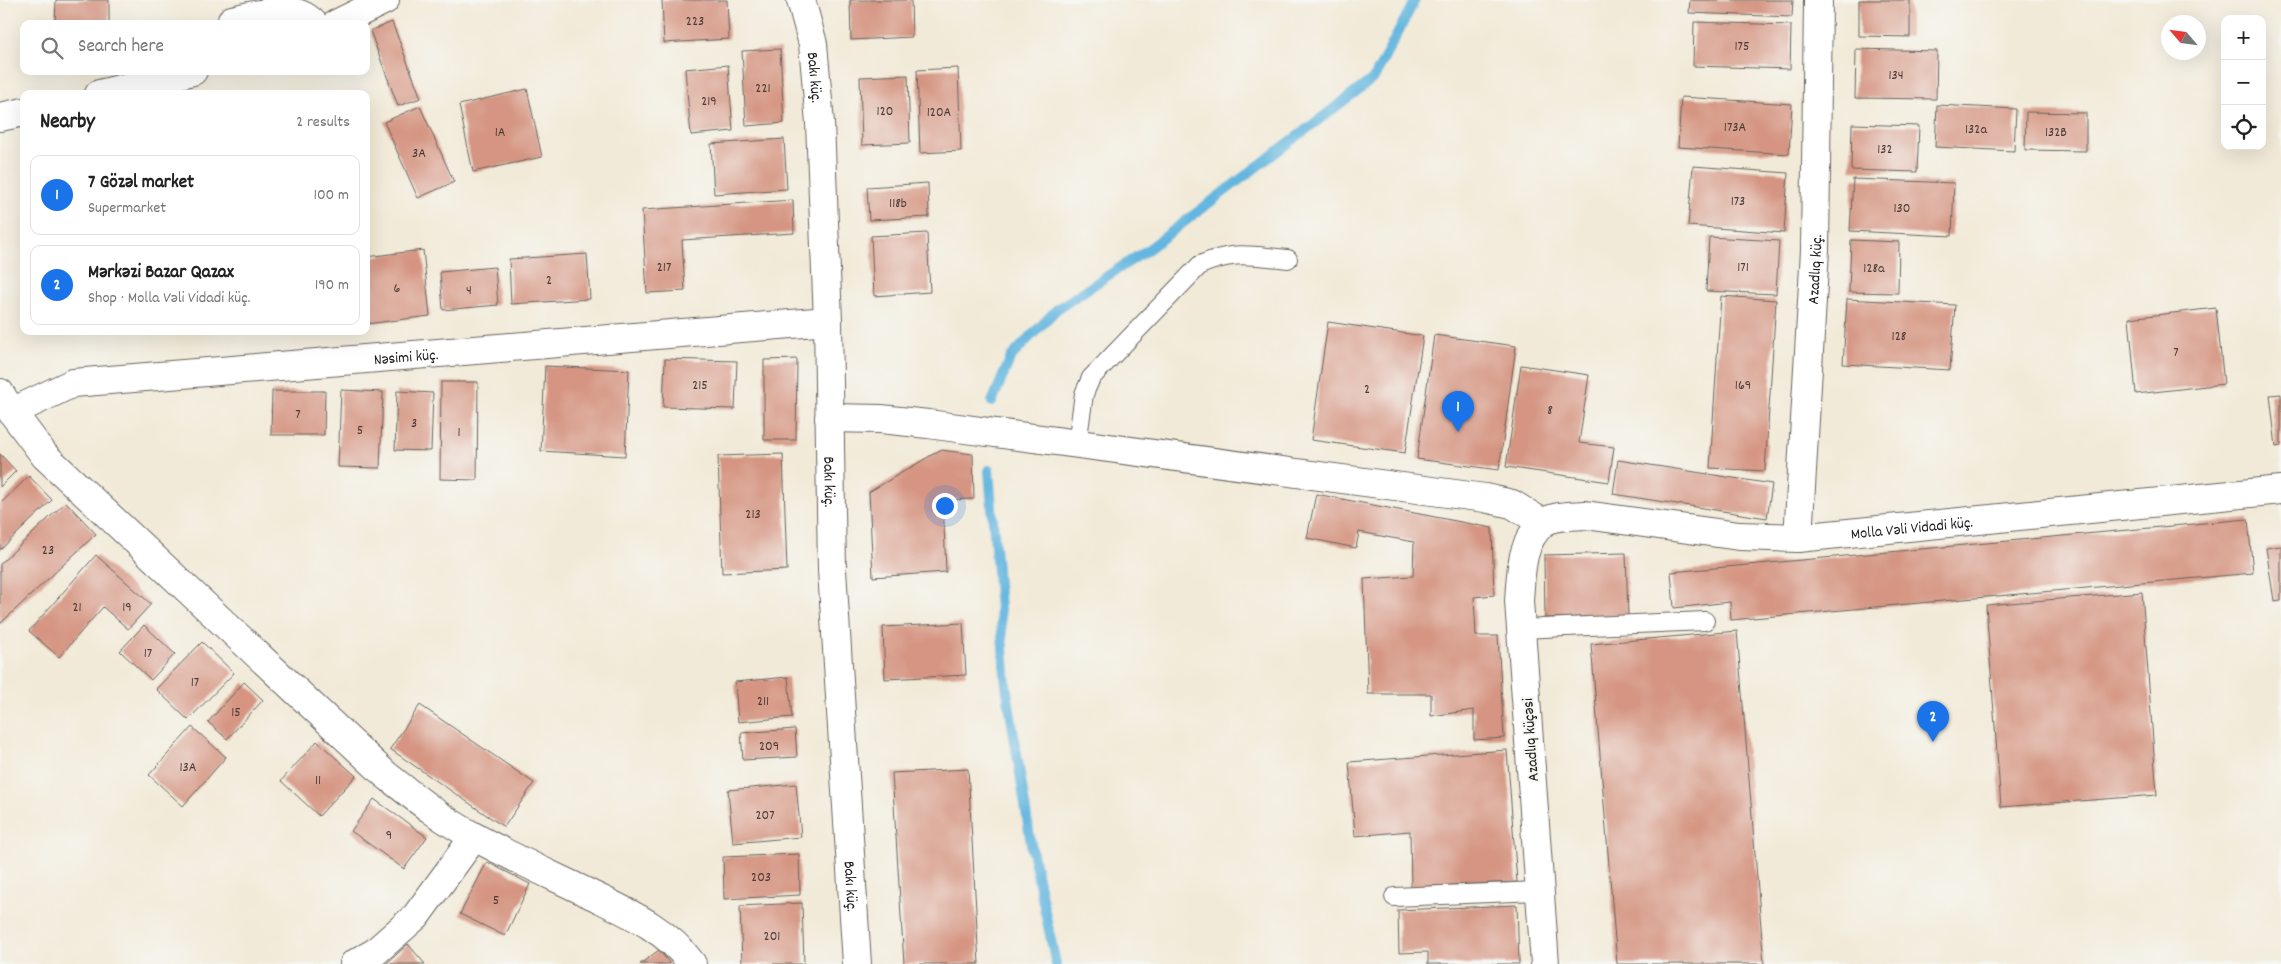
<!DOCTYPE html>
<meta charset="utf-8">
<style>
:root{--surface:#fff;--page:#f2f2f2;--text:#222;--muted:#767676;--line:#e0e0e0;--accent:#1a73e8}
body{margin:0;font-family:Dekko,sans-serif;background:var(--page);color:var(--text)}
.controls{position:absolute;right:15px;top:15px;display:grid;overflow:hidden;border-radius:10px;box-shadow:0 5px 20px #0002}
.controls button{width:45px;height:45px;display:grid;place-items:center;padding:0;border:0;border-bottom:1px solid var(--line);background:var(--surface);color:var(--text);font:25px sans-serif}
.compass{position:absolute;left:2161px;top:15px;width:45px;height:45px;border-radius:50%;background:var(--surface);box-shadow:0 5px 20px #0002;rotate:298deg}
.you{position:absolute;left:944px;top:505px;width:18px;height:18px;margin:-12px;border:4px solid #fff;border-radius:50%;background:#1a73e8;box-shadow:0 0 0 8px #1a73e833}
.badge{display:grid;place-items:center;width:32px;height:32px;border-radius:50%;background:var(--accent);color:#fff;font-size:16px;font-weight:700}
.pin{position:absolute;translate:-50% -41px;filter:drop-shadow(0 1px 2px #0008)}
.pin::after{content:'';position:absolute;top:26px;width:18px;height:15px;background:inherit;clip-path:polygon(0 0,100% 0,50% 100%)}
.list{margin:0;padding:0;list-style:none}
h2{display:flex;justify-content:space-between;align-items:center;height:65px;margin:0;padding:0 20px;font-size:21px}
h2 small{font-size:16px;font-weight:400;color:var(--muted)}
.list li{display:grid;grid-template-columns:32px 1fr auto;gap:15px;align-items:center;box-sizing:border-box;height:80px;margin:0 10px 10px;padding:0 10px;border:1px solid var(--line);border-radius:10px}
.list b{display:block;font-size:19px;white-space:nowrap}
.list p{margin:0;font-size:16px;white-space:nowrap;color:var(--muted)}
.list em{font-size:16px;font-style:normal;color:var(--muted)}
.icon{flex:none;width:28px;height:28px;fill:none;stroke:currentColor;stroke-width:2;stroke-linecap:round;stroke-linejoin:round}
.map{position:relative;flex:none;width:2281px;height:964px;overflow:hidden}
.search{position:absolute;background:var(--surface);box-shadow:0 5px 20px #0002;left:20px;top:20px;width:350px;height:55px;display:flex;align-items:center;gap:12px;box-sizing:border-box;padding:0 18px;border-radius:10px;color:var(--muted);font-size:19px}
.panel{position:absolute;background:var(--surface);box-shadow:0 5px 20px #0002;left:20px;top:90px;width:350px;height:245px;border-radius:10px}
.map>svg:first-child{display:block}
</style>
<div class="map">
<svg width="2281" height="964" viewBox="0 0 2281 964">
<rect width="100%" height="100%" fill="#f6f6f2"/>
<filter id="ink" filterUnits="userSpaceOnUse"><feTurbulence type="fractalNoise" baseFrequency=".02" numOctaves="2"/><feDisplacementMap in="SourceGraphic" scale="10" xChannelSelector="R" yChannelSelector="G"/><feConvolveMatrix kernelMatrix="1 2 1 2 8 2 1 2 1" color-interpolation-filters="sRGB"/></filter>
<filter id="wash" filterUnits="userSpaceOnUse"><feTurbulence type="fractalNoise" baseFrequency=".0096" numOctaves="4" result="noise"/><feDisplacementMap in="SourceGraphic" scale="20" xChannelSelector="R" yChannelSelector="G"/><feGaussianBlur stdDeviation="1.12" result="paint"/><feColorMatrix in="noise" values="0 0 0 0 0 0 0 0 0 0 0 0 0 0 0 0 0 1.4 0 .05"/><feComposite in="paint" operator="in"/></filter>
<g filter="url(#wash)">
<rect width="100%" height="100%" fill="#f2ead8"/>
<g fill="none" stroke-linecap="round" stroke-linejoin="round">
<path stroke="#64b6df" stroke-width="10" d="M992 402 1011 357 1057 309 1150 248 1374 78 1415 0
M989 470 1006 685 1032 850 1056 964"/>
</g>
<g id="blocks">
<path fill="#d59582" d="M56 0H109V24H55Z
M662 0H727L729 39 664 43Z
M850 0H911L912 37 851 40Z
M1690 0H1793L1792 17 1689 13Z
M1859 0H1910V37L1859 36Z
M392 22 421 98 398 106 370 31Z
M1694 22 1791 25 1790 69 1693 66Z
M780 49 784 123 746 126 742 51Z
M1856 49 1937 51 1936 99 1855 98Z
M728 65 733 131 691 135 685 69Z
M958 68 961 151 920 153 917 70Z
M908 75 910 143 862 145 860 77Z
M527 89 542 157 473 172 459 105Z
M1681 97 1792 104 1789 154 1678 147Z
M1937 105 2016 109 2014 151 1935 147Z
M420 106 454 182 418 198 384 122Z
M2026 112 2086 113V151L2025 150Z
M1852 124 1919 126 1917 172 1851 170Z
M784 139 787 189 714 194 711 144Z
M1693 166 1788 173 1784 233 1688 226Z
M1853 179 1954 183 1952 236 1850 231Z
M928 183 929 217 869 220 867 187Z
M793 200 794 233 682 240 685 291 647 293 642 210Z
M927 233 930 292 874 296 871 236Z
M1709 237 1779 241 1776 294 1706 291Z
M1851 240 1899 242 1898 293 1849 292Z
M423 250 430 316 366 324V257Z
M587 254 590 299 511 304 509 259Z
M495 267 498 305 443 310 440 272Z
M1721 296 1776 300 1765 471 1710 468Z
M1847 299 1955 305 1950 370 1843 364Z
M2216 308 2224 384 2136 394 2129 318Z
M1328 322 1423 336 1405 453 1311 440Z
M1434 335 1516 346 1499 470 1417 459Z
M665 359 737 361 735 409 663 407Z
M797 359 796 440H764V360Z
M1521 365 1589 375 1579 443 1614 447 1609 482 1506 467Z
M545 366 629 370 625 456 541 451Z
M441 382H478L477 480 440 479Z
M341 390 383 392 380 468 338 467Z
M272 391H325L324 435H271Z
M397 391 433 393 431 451 395 450Z
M2281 394V446L2276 447 2270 395Z
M940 450 973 454 974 499 943 500 946 572 873 577 869 492Z
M0 454 16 471 0 487Z
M783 454 787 570 722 573 718 456Z
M1618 460 1772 484 1767 518 1613 494Z
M29 476 52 500 0 550V504Z
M1316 494 1492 528 1494 595 1474 597 1476 636H1498L1504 738 1474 740V710L1431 716V694H1368L1364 579 1413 576 1414 542 1359 532 1356 548 1307 538Z
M66 502 96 534 0 624V564Z
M2248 519 2253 573 1731 620 1730 602 1674 608 1671 572Z
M2281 546V600L2274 601 2266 548Z
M1626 553 1628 616 1545 618 1544 555Z
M96 555 151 604 128 629 103 607 59 657 29 631Z
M2142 592 2157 795 2001 807 1986 605Z
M963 623 966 675 885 679 883 627Z
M144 625 175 654 151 680 120 651Z
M1737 631 1764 964H1617L1591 644Z
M202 642 234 673 188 720 156 689Z
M788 677 792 717 738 722 735 682Z
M244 682 263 700 227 739 208 722Z
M420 705 534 783 504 827 390 749Z
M192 727 226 757 183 806 149 775Z
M795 729 797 757 743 760 741 733Z
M317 741 356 776 319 816 281 781Z
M1507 750 1517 882 1411 887 1410 831 1355 836 1349 762Z
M968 769 979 964H904L892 773Z
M796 784 801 837 733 843 728 790Z
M374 799 427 837 404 869 351 831Z
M799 854 800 895 724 899 723 857Z
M487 862 530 884 505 936 460 914Z
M802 903 804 964H742L740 906Z
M1517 905 1519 964H1428V952L1399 953 1398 910Z
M408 944 425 964H386Z
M659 950 670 964H640Z"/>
</g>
</g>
<g filter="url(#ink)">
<use href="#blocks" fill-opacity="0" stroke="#67645e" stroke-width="1"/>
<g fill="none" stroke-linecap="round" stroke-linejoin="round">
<defs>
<path id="service" d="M1077 444 1084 394 1091 378 1200 265C1235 250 1251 256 1288 259
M1520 629 1705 621
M1394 897 1539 891"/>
<g id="minor">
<path id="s1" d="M801 0 813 44 820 123 828 321 832 570 857 964"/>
<path d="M232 20C258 15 294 1 314 24"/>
<path d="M336 24 385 0"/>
<path d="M99 94 193 71"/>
<path d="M0 117 24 112"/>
<path id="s2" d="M0 393 12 412 73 383 828 321"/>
<path d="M12 412 45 456 386 775C414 797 441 819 473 836 511 857 551 875 590 894 627 912 667 929 692 964"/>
<path d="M829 418 881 419 928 424 1485 498 1512 504 1543 523"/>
<path d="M354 964 374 953 416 916 474 837"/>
</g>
<g id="tertiary">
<path id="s3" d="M1798 538 1815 250 1818 0"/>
<path id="s4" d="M1545 964 1519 601C1521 575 1520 542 1543 523 1553 515 1573 516 1585 515L1739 536 1798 538 2281 490"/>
</g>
</defs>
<use href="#service" stroke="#67645e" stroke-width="20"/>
<use href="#minor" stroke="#67645e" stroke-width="30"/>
<use href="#tertiary" stroke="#67645e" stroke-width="30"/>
<use href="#service" stroke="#fff" stroke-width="18"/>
<use href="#minor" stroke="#fff" stroke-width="28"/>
<use href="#tertiary" stroke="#fff" stroke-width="28"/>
</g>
</g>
<g text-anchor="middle" stroke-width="4" stroke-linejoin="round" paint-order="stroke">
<g font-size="14" fill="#4a3a36">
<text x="695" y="25">223</text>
<text x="1742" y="50">175</text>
<text x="1896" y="79">134</text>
<text x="763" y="92">221</text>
<text x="709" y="105">219</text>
<text x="885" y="115">120</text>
<text x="939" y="116">120A</text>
<text x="1735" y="131">173A</text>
<text x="1976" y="133">132a</text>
<text x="500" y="136">1A</text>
<text x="2056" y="136">132B</text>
<text x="1885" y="153">132</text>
<text x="419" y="157">3A</text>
<text x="1738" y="205">173</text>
<text x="898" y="207">118b</text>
<text x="1902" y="212">130</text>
<text x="664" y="271">217</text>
<text x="1743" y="271">171</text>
<text x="1874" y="272">128a</text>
<text x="549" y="284">2</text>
<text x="397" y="292">6</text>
<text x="469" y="294">4</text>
<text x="1899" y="340">128</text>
<text x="2176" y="356">7</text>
<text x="700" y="389">215</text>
<text x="1743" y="389">169</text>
<text x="1367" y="393">2</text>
<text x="1550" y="414">8</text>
<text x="298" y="418">7</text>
<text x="414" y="427">3</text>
<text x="360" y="434">5</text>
<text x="459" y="436">1</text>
<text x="753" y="518">213</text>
<text x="48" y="554">23</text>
<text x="77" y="611">21</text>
<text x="127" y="611">19</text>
<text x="148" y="657">17</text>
<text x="195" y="686">17</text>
<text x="763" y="705">211</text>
<text x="236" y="716">15</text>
<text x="769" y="750">209</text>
<text x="188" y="771">13A</text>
<text x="318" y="784">11</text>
<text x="765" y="819">207</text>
<text x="389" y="839">9</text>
<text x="761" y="881">203</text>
<text x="496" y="904">5</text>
<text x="772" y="940">201</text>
</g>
<g font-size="16" fill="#1c1c1c" stroke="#f6f6f2">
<text dy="6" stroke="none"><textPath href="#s1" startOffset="79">Bakı küç.</textPath></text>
<text dy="6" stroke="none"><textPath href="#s3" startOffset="269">Azadlıq küç.</textPath></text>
<text dy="6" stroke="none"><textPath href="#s2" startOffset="424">Nəsimi küç.</textPath></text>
<text dy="6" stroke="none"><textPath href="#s1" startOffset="484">Bakı küç.</textPath></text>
<text dy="6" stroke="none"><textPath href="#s4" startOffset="820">Molla Vəli Vidadi küç.</textPath></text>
<text transform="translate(1529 740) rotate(-94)" y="6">Azadlıq küçəsi</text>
<text dy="6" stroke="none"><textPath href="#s1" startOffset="889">Bakı küç.</textPath></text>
</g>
</g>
</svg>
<div class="controls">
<button>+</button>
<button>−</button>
<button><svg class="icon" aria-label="locate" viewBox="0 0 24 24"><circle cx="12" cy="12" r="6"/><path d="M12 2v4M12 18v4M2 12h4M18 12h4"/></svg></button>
</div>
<svg class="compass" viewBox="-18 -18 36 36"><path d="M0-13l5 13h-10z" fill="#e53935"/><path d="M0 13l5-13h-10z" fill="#767676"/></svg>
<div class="you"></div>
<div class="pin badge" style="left:1458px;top:432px">1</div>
<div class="pin badge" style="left:1933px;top:742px">2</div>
<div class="search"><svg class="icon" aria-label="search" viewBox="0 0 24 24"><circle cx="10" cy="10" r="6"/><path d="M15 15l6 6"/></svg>Search here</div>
<section class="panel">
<h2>Nearby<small>2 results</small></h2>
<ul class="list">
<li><span class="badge">1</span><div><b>7 Gözəl market</b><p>Supermarket</p></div><em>100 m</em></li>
<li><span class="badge">2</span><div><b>Mərkəzi Bazar Qazax</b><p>Shop · Molla Vəli Vidadi küç.</p></div><em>190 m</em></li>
</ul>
</section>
</div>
